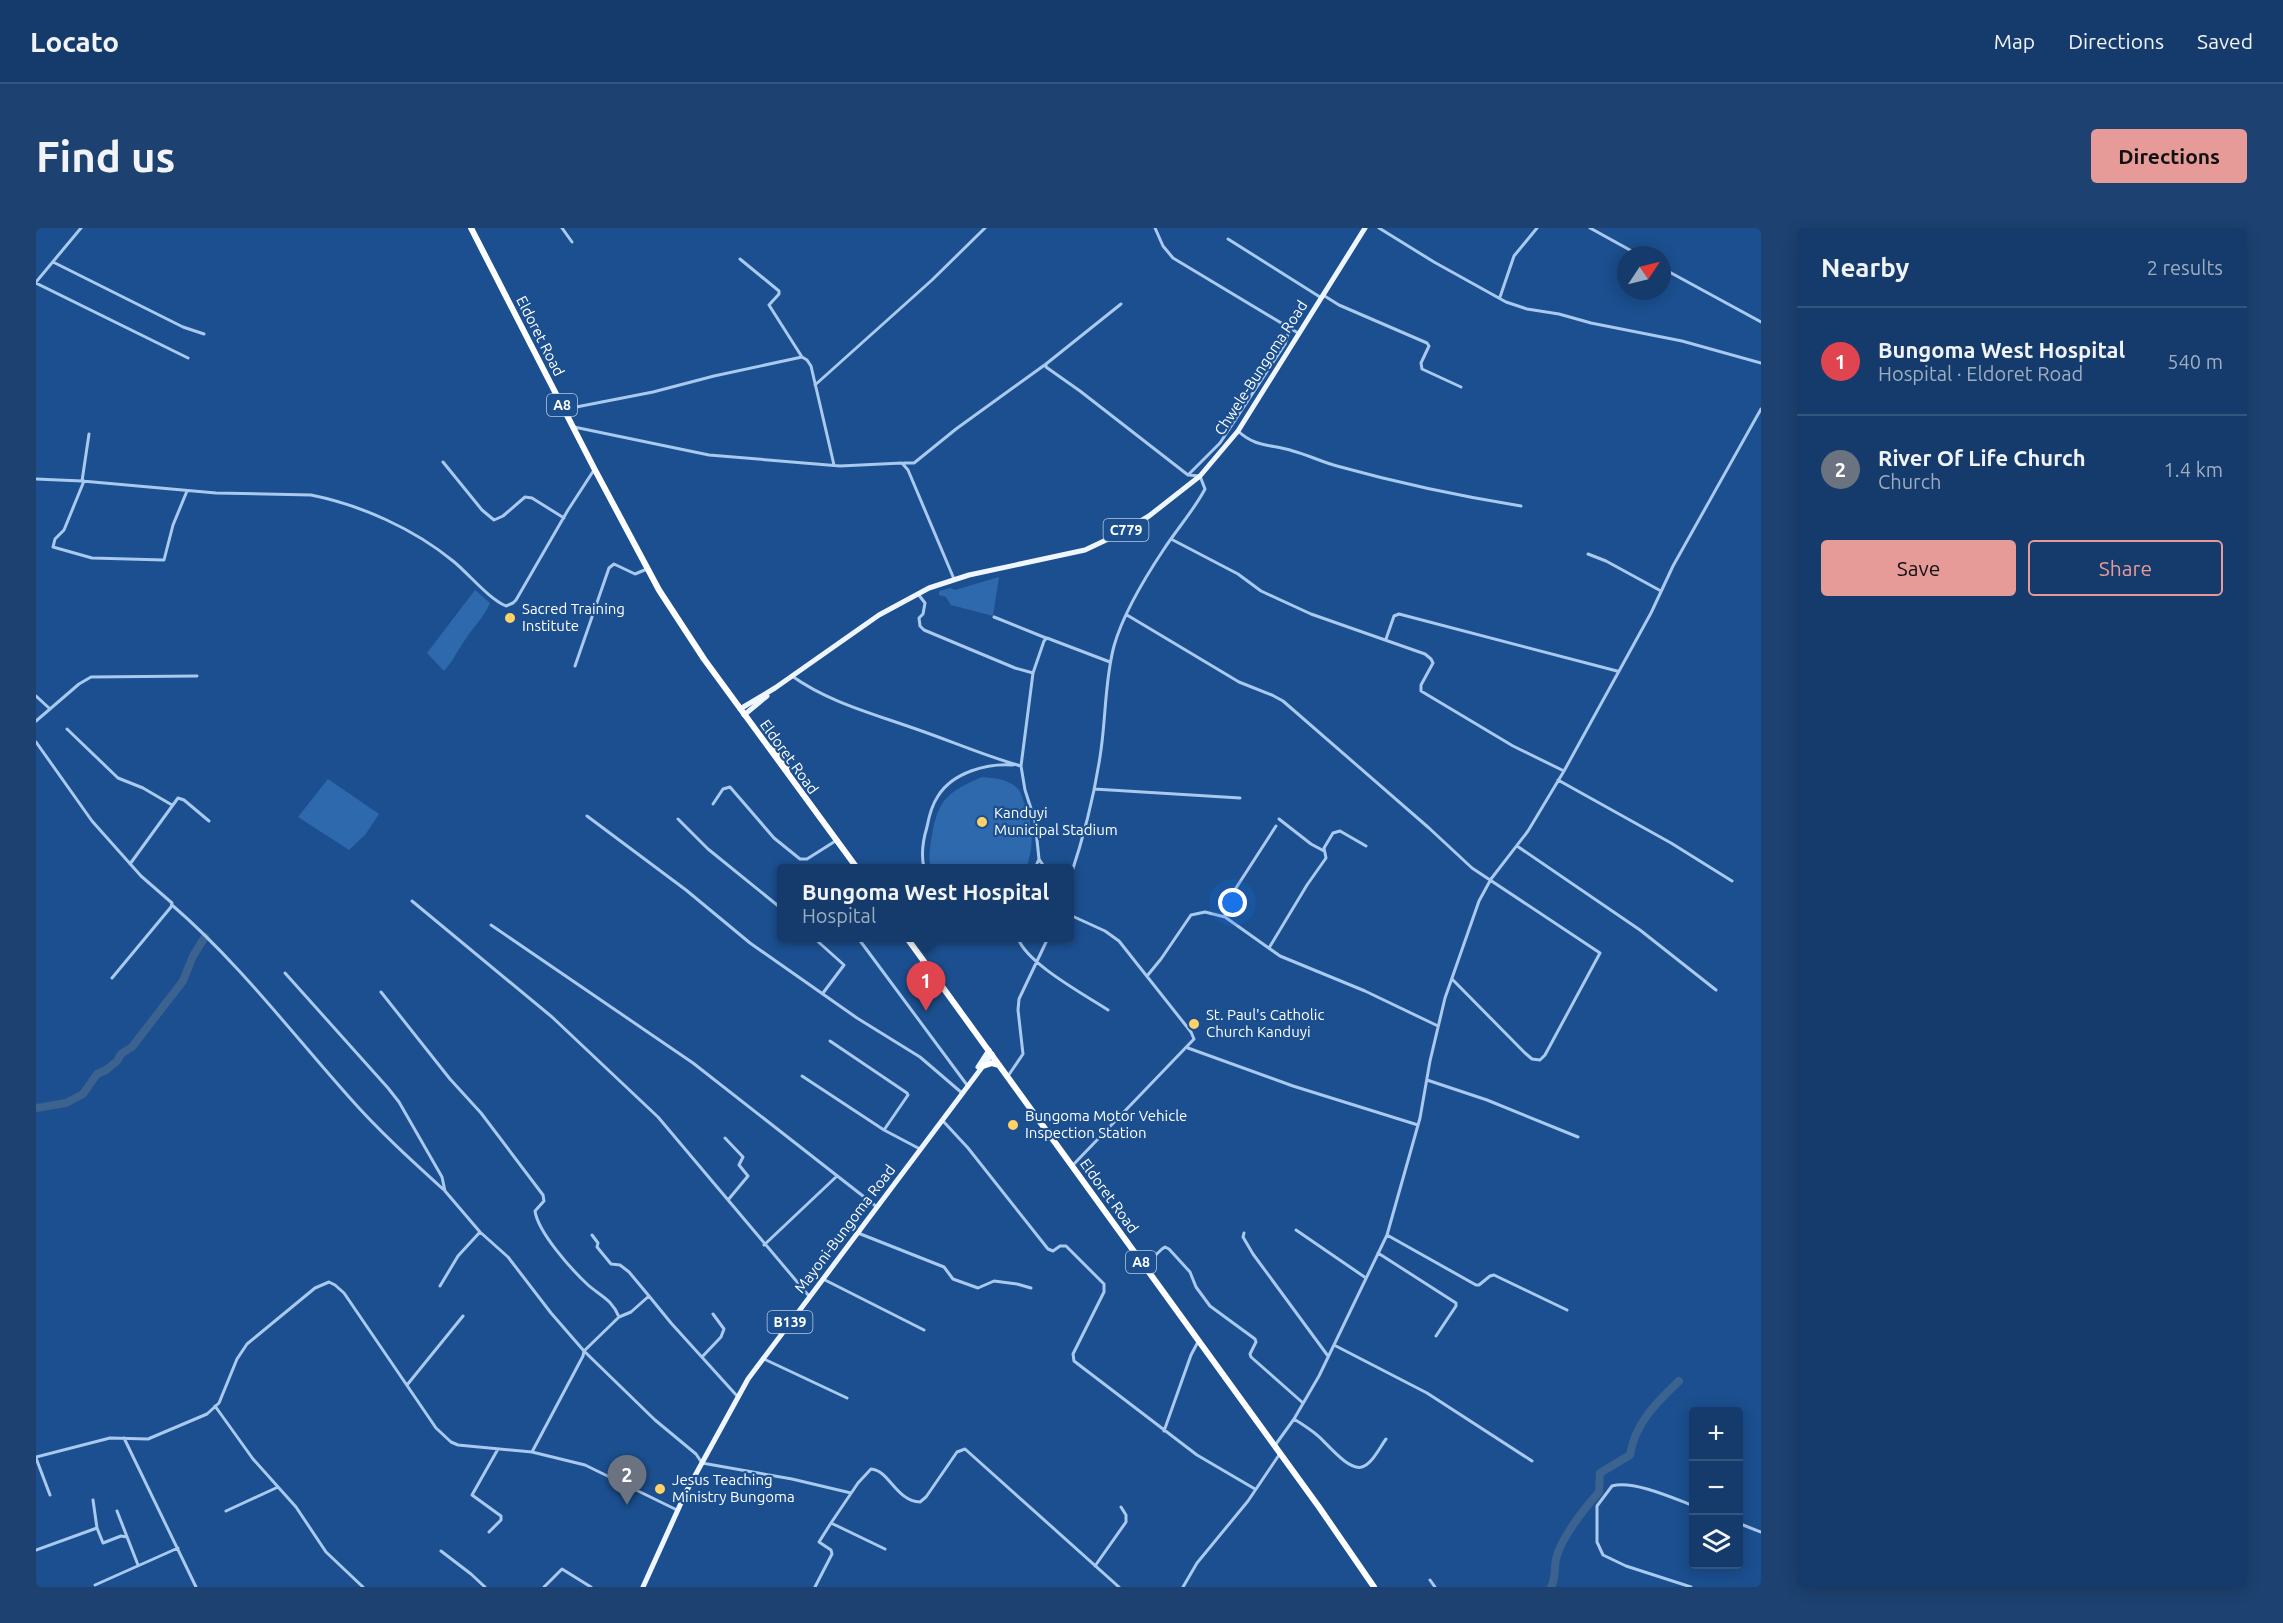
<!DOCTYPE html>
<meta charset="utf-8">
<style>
:root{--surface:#143b6b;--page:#1d4271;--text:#f1f3f6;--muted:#9dadc1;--line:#33557e;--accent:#e69b98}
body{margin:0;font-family:Ubuntu,sans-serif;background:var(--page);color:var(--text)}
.controls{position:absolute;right:18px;bottom:18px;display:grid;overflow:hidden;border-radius:6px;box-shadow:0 3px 15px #0003}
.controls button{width:54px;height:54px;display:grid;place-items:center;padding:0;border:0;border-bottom:2px solid var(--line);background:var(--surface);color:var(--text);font:30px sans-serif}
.compass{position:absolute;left:1581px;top:18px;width:54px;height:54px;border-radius:50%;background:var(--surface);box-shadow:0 3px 15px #0003;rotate:55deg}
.you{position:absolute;left:1197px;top:675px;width:21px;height:21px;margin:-15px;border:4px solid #fff;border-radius:50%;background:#1a73e8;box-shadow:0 0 0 9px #1a73e833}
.badge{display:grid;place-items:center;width:39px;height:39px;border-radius:50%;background:var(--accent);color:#fff;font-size:20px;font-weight:700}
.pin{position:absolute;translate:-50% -50px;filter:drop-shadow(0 2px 3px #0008)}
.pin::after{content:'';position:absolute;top:32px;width:21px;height:18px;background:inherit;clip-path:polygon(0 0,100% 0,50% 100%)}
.popup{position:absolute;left:741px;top:636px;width:297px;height:78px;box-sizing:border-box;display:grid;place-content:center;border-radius:6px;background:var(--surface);filter:drop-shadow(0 2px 4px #0005);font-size:20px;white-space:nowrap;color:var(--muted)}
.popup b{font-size:22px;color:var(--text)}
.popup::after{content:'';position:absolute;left:50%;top:100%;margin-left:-12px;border:12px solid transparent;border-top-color:var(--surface)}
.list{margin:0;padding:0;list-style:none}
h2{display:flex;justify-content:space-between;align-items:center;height:78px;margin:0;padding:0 24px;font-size:26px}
h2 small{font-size:20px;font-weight:400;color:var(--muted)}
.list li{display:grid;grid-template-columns:39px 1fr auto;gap:18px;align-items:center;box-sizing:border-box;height:108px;padding:0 24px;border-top:2px solid var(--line)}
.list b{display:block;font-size:22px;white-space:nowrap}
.list p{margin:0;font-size:20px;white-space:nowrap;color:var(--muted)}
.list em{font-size:20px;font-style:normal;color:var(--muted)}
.actions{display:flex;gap:12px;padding:18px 24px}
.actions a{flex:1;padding:14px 0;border:2px solid var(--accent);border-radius:6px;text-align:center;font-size:21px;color:var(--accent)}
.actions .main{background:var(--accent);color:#111}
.icon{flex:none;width:33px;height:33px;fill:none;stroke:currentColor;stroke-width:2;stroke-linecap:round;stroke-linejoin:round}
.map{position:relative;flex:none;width:1725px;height:1359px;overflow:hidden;border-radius:6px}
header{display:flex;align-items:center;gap:36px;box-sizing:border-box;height:84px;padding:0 30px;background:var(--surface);border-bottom:2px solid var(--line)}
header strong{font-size:28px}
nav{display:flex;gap:33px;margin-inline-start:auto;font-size:21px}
.intro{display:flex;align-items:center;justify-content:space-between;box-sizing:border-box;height:144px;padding:0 36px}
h1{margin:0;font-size:42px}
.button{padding:15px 27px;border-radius:6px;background:var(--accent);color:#111;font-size:21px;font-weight:700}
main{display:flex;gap:36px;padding:0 36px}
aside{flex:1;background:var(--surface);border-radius:6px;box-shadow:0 3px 15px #0003}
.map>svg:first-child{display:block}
</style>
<header>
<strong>Locato</strong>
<nav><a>Map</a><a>Directions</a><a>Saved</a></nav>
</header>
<div class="intro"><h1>Find us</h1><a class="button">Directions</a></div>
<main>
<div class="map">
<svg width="1725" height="1359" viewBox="0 0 1725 1359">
<rect width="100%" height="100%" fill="#1b4f8f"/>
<path fill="#2e69ad" d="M963 349 957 388 915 377 910 369 903 367V363L914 360 919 362Z
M439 362 454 375C448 390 435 401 427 415 420 425 417 433 408 443L391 425Z
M946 549C958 550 972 551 981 560 984 562 986 569 987 572 997 595 999 617 990 640H895C892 630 894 618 896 607 902 570 914 563 946 549Z
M292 551 343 586 329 607 313 622 262 589Z"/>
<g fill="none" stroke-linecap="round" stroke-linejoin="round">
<path stroke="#3c6290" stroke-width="8" d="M0 880 30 875 47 866 61 846 70 842 81 833 85 826 96 819 147 753 157 728 169 709
M1515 1359C1520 1350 1518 1341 1520 1331 1525 1310 1549 1280 1563 1264L1564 1245 1594 1227C1599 1195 1621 1174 1643 1153"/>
<path stroke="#a9c9ee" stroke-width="3" d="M526 0 536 14
M1119 0 1127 18 1137 30 1262 105
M1343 0 1398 34 1470 74 1491 81 1523 86 1555 95 1646 113 1725 135
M1554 0 1603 27
M1192 11 1284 69
M704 31 743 63V66L733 77 766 129
M17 34 147 99 168 106
M1626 40 1725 94
M0 54 45 0
M0 55 152 130
M1287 67 1303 77 1391 115 1393 118 1385 135 1386 141 1425 159
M1464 69 1478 28 1501 0
M779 157 896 52 949 0
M530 181 617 164 678 148 766 129 771 132 775 138 798 237
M538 199 673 227 804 238 866 235 872 242 918 351
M1202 203C1220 220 1236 216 1257 223 1272 227 1286 234 1301 238 1362 255 1423 268 1485 278
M407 234 446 282 458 292 467 288 489 269 496 270 528 290
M868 235H878L883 231 920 201 1010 136
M1152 247 1184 215 1249 116 1254 100
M0 251 46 253 180 265 275 267C325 277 378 301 417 333 433 346 452 370 470 378L477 375 480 372 532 282 558 242
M46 253 53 206
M48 253 28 302 19 311 17 319 56 330 128 332 137 297 151 263
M1135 311 1202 346 1225 363 1275 386 1389 426 1395 431 1397 435 1385 457V463L1477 518 1528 543
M1552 326 1570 333 1625 363
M882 366 889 375 887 386 883 390 884 398 888 402 979 440 997 445
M1091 387 1203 454 1236 467 1247 473 1393 600 1436 640 1564 725 1509 827 1504 832 1496 831 1489 825 1416 751
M958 389 1010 410
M1350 411 1358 388 1363 386 1581 443
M539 438 573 340 578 336 599 346 611 341
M756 448C792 474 838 486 880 501 915 513 949 528 985 538
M0 468 13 480
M0 493 43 456 55 449 161 448
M31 501 82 550 107 560 136 577
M0 514 56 593 105 648 136 675 135 679 76 750
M1522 552 1635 615 1696 653
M1058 561 1204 570
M677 576 687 561 694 559 738 610 764 631H771L801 612
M551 588 650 662 714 715 821 790 884 829 926 865
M642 591 672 621 746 681
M1243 591 1275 616 1288 623
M1240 598 1189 677V689L1244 728 1329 763 1402 798
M1481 618 1604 702 1680 762
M94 636 142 570 148 572 173 593
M888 640C885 627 887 612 891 599 893 588 896 577 902 568 917 544 952 535 977 537
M999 640 1003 631
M1009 640 1003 631 999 593 989 562 985 538 997 445 1008 413 1011 410 1074 434
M1034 650C1048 608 1059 565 1065 522 1070 487 1069 451 1078 418 1087 386 1110 348 1128 321 1141 301 1158 282 1169 261L1164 248 1152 247 1044 163 1010 139V136L1085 76
M376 673 516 789 622 889 773 1068
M136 677C202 734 255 804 313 869 342 902 375 932 408 962
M1034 687 1069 703 1083 713 1155 804 1158 811 1037 937
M455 697 657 835 841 979
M778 710 808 737 787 765
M822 710 931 857
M982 710C990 735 1049 767 1072 782
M1233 720 1271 657 1290 630 1288 620 1297 605 1304 603 1330 618
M249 745 352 860 363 874 406 949 409 963 444 1004 472 1029 515 1085 548 1123 619 1192 660 1226 666 1235 756 1251 815 1265
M1111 748 1125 731 1155 687 1169 684 1189 689
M345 764 414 851 445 885 507 967 508 973 499 983C502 1004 534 1040 551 1056 564 1068 576 1071 583 1089
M794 813 871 865 872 867 848 902
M1152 820 1257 858 1382 897
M766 848 848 902 884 921
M972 848 987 826 982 782 983 771 1012 710
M1391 852 1451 872 1542 909
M907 893 932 920 1012 1021 1017 1023 1024 1018H1030L1068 1056V1064L1037 1126 1038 1133 1161 1227 1219 1261
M689 910 707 929 703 937 712 948 692 972
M1260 1002 1330 1050
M822 1005 908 1039 917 1051 942 1060 958 1053 981 1056 995 1060
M1208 1005 1207 1009 1217 1026 1292 1128
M556 1007 562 1015 561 1019 575 1036 584 1037 593 1044 613 1068
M1351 1007 1440 1057H1443L1454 1048 1458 1047 1531 1082
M728 1017 801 948
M1342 1025 1420 1075V1078L1400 1108
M1108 1038 1126 1021 1129 1019 1133 1021 1154 1044 1160 1059 1174 1078 1219 1111 1220 1114 1214 1126 1215 1129 1267 1175
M787 1051 888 1102
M404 1058 422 1028 444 1004
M1298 1117 1391 1165 1496 1233
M666 1129 685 1109 688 1101 677 1086
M728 1131 811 1170
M371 1157 427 1088
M179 1178 217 1231 260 1279 290 1324 327 1359
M1258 1191C1266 1196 1274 1201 1281 1207 1291 1215 1312 1243 1326 1239 1336 1236 1344 1219 1350 1211
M1128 1203 1155 1127 1163 1112
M88 1210 160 1359
M1240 1216 1258 1191 1283 1148 1351 1007 1384 890 1394 833 1409 770 1443 673 1455 651 1492 603 1528 543 1615 385 1637 338 1725 181
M496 1224 547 1128 548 1123 583 1089 595 1084 613 1068 635 1095 702 1169
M0 1229 74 1210 112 1211 171 1186 183 1175 201 1131 211 1116 279 1060 293 1054 299 1057 308 1065 400 1200 415 1214 422 1217 496 1224 549 1237 641 1282
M0 1230 14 1267
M57 1272 61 1300 67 1315 85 1308 91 1309
M81 1283 102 1337
M190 1283 242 1259
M795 1295 822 1255 835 1241C853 1242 860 1273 884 1274L890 1269 921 1224 929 1221 1083 1359
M1702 1295 1725 1304
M453 1304 465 1292V1288L436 1267 462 1221
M0 1322 61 1300
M405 1323 435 1346 449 1359
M1059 1338 1090 1294V1287L1085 1279
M1394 1352 1399 1359
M59 1357 142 1320
M508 1359 526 1341 555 1359
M779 1359 796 1326 795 1322 783 1314 795 1295 849 1321
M1147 1359 1161 1335 1212 1273 1243 1227
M1655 1359 1590 1338 1567 1327 1561 1314V1278L1576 1258C1597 1252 1637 1270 1658 1278"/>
<path stroke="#f0f6ff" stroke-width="5" d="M704 481 739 460 843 387 893 360 933 347 1049 322 1087 304 1113 288 1164 248 1202 203 1329 0
M708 487 731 468
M942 839 953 822
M607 1359 650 1264 712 1151 956 826"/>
<path stroke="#fff" stroke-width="6" d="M435 0 559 242 623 362 668 431 821 640
M737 520 752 541
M871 710 1283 1279 1338 1359
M947 838 956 835 963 837"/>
</g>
<g fill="#ffd166" stroke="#1b4f8f" stroke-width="2">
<circle cx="474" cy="390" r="6"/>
<circle cx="946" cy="594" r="6"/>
<circle cx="1158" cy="796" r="6"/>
<circle cx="977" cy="897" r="6"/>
<circle cx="624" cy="1261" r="6"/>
</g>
<g text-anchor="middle" stroke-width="4.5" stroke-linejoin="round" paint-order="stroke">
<g fill="#1b4f8f" stroke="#bbcadd" stroke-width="1.5">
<rect x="511" y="166" width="30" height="22" rx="4.5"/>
<rect x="1067.5" y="291" width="45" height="22" rx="4.5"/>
<rect x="1090" y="1023" width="30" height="22" rx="4.5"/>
<rect x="731.5" y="1083" width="45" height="22" rx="4.5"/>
</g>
<g font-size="14" font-weight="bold" fill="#fff">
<text x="526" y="182">A8</text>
<text x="1090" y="307">C779</text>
<text x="1105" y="1039">A8</text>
<text x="754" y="1099">B139</text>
</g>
<g font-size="15" fill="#fff" stroke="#1b4f8f">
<text transform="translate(504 108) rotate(63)" y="5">Eldoret Road</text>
<text transform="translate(1225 140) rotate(-57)" y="5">Chwele-Bungoma Road</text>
<text transform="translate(753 529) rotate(54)" y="5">Eldoret Road</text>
<text transform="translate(1073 968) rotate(54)" y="5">Eldoret Road</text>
<text transform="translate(809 1001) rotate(-53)" y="5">Mayoni-Bungoma Road</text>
</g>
<g font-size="15" fill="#fff" stroke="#1b4f8f" text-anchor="start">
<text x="486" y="386">Sacred Training<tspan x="486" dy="17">Institute</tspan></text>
<text x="958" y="590">Kanduyi<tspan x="958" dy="17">Municipal Stadium</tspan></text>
<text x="1170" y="792">St. Paul's Catholic<tspan x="1170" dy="17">Church Kanduyi</tspan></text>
<text x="989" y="893">Bungoma Motor Vehicle<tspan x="989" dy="17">Inspection Station</tspan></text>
<text x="636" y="1257">Jesus Teaching<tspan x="636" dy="17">Ministry Bungoma</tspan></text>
</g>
</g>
</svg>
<div class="controls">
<button>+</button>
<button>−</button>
<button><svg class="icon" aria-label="layers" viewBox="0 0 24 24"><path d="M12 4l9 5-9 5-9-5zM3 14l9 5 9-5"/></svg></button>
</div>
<svg class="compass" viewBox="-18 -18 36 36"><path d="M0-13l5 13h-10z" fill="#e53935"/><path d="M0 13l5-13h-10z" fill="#9dadc1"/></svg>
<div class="you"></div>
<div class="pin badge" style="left:890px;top:783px;background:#e0444e">1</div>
<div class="popup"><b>Bungoma West Hospital</b>Hospital</div>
<div class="pin badge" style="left:591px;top:1277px;background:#6b7280">2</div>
</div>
<aside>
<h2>Nearby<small>2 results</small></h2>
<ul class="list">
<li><span class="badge" style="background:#e0444e">1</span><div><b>Bungoma West Hospital</b><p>Hospital · Eldoret Road</p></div><em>540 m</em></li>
<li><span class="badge" style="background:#6b7280">2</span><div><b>River Of Life Church</b><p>Church</p></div><em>1.4 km</em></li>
</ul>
<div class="actions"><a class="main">Save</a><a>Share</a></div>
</aside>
</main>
